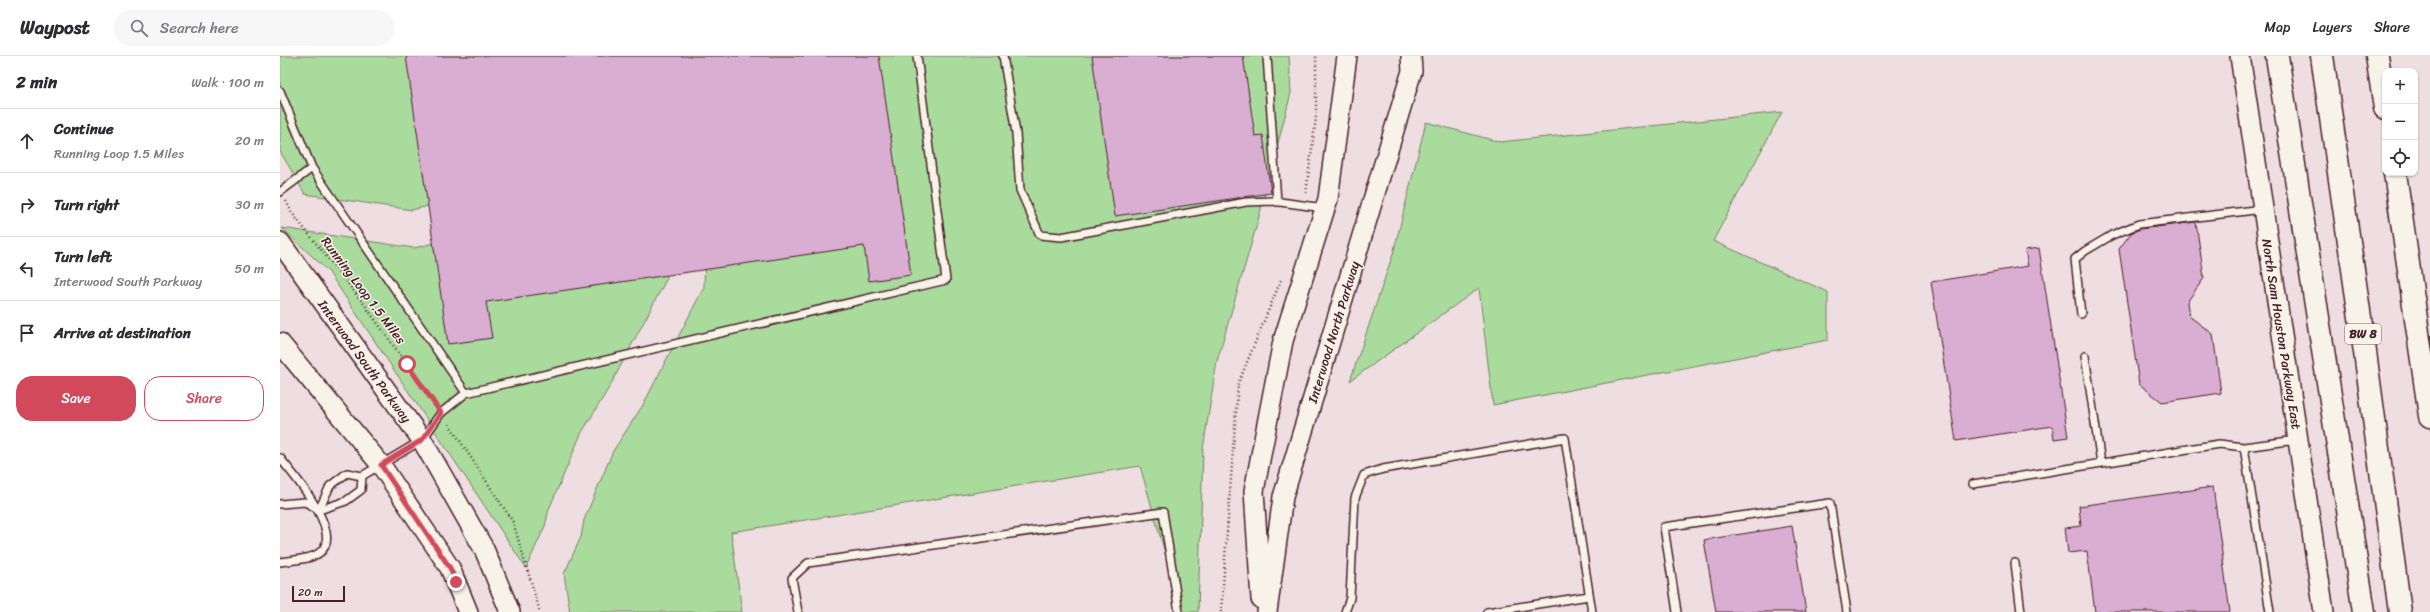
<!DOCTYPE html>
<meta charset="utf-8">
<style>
:root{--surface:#fff;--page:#f7f7f7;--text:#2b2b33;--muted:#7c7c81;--line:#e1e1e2;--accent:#d1495b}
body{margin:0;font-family:Sriracha,sans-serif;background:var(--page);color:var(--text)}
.controls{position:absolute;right:12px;top:12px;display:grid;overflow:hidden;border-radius:8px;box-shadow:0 1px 3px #0004}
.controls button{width:36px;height:36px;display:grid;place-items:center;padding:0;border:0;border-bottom:1px solid var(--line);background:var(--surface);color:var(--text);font:20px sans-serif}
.scale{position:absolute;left:12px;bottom:10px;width:53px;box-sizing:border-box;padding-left:4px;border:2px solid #4a1f2b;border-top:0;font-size:11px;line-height:14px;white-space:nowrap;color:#4a1f2b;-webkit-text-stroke:3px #f7f3e8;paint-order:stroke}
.stop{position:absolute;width:12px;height:12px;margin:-9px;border:3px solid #d1495b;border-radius:50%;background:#fff}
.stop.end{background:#d1495b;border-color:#fff;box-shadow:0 1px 4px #0008}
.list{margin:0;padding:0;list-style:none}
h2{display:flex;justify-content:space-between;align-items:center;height:52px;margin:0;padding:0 16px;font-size:17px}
h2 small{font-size:13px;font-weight:400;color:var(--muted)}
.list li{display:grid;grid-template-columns:26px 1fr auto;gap:12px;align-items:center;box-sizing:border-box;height:64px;padding:0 16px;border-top:1px solid var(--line)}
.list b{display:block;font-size:15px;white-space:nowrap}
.list p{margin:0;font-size:13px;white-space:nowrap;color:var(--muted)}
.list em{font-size:13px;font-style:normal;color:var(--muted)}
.actions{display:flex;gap:8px;padding:12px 16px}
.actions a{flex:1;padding:9px 0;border:1px solid var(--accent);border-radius:16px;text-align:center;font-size:14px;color:var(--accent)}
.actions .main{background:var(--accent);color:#fff}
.icon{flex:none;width:22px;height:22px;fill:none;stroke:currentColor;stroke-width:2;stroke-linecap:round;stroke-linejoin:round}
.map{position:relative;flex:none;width:2150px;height:556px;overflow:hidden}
header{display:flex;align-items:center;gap:24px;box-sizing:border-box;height:56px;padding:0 20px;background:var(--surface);border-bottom:1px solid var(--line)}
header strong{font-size:19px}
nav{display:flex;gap:22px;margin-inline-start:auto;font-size:14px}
.search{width:280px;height:36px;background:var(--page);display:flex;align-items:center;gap:10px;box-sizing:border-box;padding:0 14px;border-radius:16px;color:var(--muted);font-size:15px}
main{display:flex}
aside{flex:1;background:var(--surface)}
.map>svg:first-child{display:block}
</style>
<header>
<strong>Waypost</strong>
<div class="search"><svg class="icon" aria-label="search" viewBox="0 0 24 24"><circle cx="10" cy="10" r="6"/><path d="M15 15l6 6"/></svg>Search here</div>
<nav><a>Map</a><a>Layers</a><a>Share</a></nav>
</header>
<main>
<aside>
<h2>2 min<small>Walk · 100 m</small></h2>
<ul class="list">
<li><svg class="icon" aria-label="ahead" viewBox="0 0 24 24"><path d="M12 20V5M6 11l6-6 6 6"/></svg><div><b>Continue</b><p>Running Loop 1.5 Miles</p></div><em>20 m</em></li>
<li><svg class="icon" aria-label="right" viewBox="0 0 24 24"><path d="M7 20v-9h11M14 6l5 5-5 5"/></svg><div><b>Turn right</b></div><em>30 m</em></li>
<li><svg class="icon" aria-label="left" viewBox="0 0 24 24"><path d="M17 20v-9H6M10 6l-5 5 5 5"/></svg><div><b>Turn left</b><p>Interwood South Parkway</p></div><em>50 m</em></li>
<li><svg class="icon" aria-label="arrive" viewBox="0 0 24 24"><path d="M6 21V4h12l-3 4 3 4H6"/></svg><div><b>Arrive at destination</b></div></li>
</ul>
<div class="actions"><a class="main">Save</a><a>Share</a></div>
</aside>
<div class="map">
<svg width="2150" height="556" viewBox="0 0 2150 556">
<rect width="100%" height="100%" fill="#eedee1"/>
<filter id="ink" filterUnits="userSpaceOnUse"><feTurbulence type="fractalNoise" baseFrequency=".025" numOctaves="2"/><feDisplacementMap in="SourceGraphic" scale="8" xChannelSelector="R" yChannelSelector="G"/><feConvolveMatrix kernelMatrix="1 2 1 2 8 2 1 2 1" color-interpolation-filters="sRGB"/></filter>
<g filter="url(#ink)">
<path fill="#a9db9d" stroke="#7a7d64" d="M0 0H1009L1011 37 977 168 937 305 923 393 918 556H902L860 410 451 476 462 556H290L284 518 301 481 304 464 333 395 363 349 424 231 426 164 206 136 132 154 25 138 0 95Z
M1502 56 1433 185 1548 236V284L1213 349 1199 232 1070 325 1113 198 1146 66 1220 86Z
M2 172 134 192 215 172 388 173 387 222 330 330 301 378 269 453 265 470 246 512 48 215Z"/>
<path fill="#daaed2" stroke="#4a1f2b" d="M126 0H599L631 219 589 225 584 190 206 246 212 282 168 288Z
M812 0H963L975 80 983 79 991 137 835 160Z
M1916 166 1924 222 1907 246 1909 260 1933 278 1941 337 1882 346 1859 328 1839 193 1851 177 1860 173Z
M1759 192 1788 381 1774 383 1772 370 1676 385 1651 226 1748 210 1745 194Z
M1933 431 1950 556H1815L1807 495 1788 497 1785 472 1801 470 1799 450Z
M1512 470 1526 556H1436L1424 484Z"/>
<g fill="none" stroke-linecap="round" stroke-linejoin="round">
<defs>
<path id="lane" d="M723 0 736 77 740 134 760 179 781 181 966 146 993 145 1044 152
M987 0 997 146
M0 35 32 112 186 337
M0 136 32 112
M1801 258 1795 203 1805 195 1832 179 1859 168 1983 153
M1805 300 1821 407
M0 402C13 418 66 479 39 497 30 504 11 504 0 506
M82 420 81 434 66 445 39 454 50 430 67 417 82 420 142 384 161 357 186 337 666 224 637 0
M1693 428 1939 388 1964 391
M0 448 25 446 36 452
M1735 507 1741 556
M518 556 512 522 528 507 883 456 899 556
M1065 556 1070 542 1075 442 1084 419 1103 413 1285 382 1312 556
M1207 556 1309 540
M1397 556 1384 471 1550 447 1567 556
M1990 556 1964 391 2017 384"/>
<path id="secondary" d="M1960 0 2044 556
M0 186 142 384 204 493 230 556
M0 287 101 409 170 512 188 556
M981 543 974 435 1003 285 1048 143 1067 0
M987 556 1003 441 1132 15 1131 0"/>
<path id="highway" d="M1997 0 2084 556
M2042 0 2085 296 2120 556
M2097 0 2105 52
M2115 117 2150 360"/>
</defs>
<use href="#lane" stroke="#4a1f2b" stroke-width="10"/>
<use href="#secondary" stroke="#4a1f2b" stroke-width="22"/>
<use href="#highway" stroke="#4a1f2b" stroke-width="25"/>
<path stroke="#4a1f2b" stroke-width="2.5" stroke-dasharray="1 3" stroke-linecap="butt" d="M1026 137 1036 62V0
M6 145 12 157 84 248 154 347
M169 368 233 466 260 556
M941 556 958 328 1001 224"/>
<use href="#lane" stroke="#f7f3e8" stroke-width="7"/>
<use href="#secondary" stroke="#f7f3e8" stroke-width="19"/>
<use href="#highway" stroke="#f7f3e8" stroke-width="22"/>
</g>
</g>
<g fill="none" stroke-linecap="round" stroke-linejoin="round" filter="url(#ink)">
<path stroke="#d1495b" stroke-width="5" d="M127 308 161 357 142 384 101 409 170 512 176 526"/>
</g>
<g text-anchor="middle" stroke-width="3" stroke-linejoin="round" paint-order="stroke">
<rect fill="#f7f3e8" stroke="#7e5f64" stroke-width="1" x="2065" y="268" width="36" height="20" rx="3"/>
<g font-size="12" font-weight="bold" fill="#4a1f2b">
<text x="2083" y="282">BW 8</text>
</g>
<g font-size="13" fill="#4a1f2b" stroke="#f7f3e8">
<text transform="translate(84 234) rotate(53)" y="5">Running Loop 1.5 Miles</text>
<text transform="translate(1053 276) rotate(-73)" y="5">Interwood North Parkway</text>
<text transform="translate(2002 278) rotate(81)" y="5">North Sam Houston Parkway East</text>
<text transform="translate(85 305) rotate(54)" y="5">Interwood South Parkway</text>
</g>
</g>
</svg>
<div class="controls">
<button>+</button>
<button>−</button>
<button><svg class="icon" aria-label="locate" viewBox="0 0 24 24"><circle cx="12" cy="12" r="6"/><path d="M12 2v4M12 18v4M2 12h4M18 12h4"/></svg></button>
</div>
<div class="scale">20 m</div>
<div class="stop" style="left:127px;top:308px"></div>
<div class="stop end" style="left:176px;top:526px"></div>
</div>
</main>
